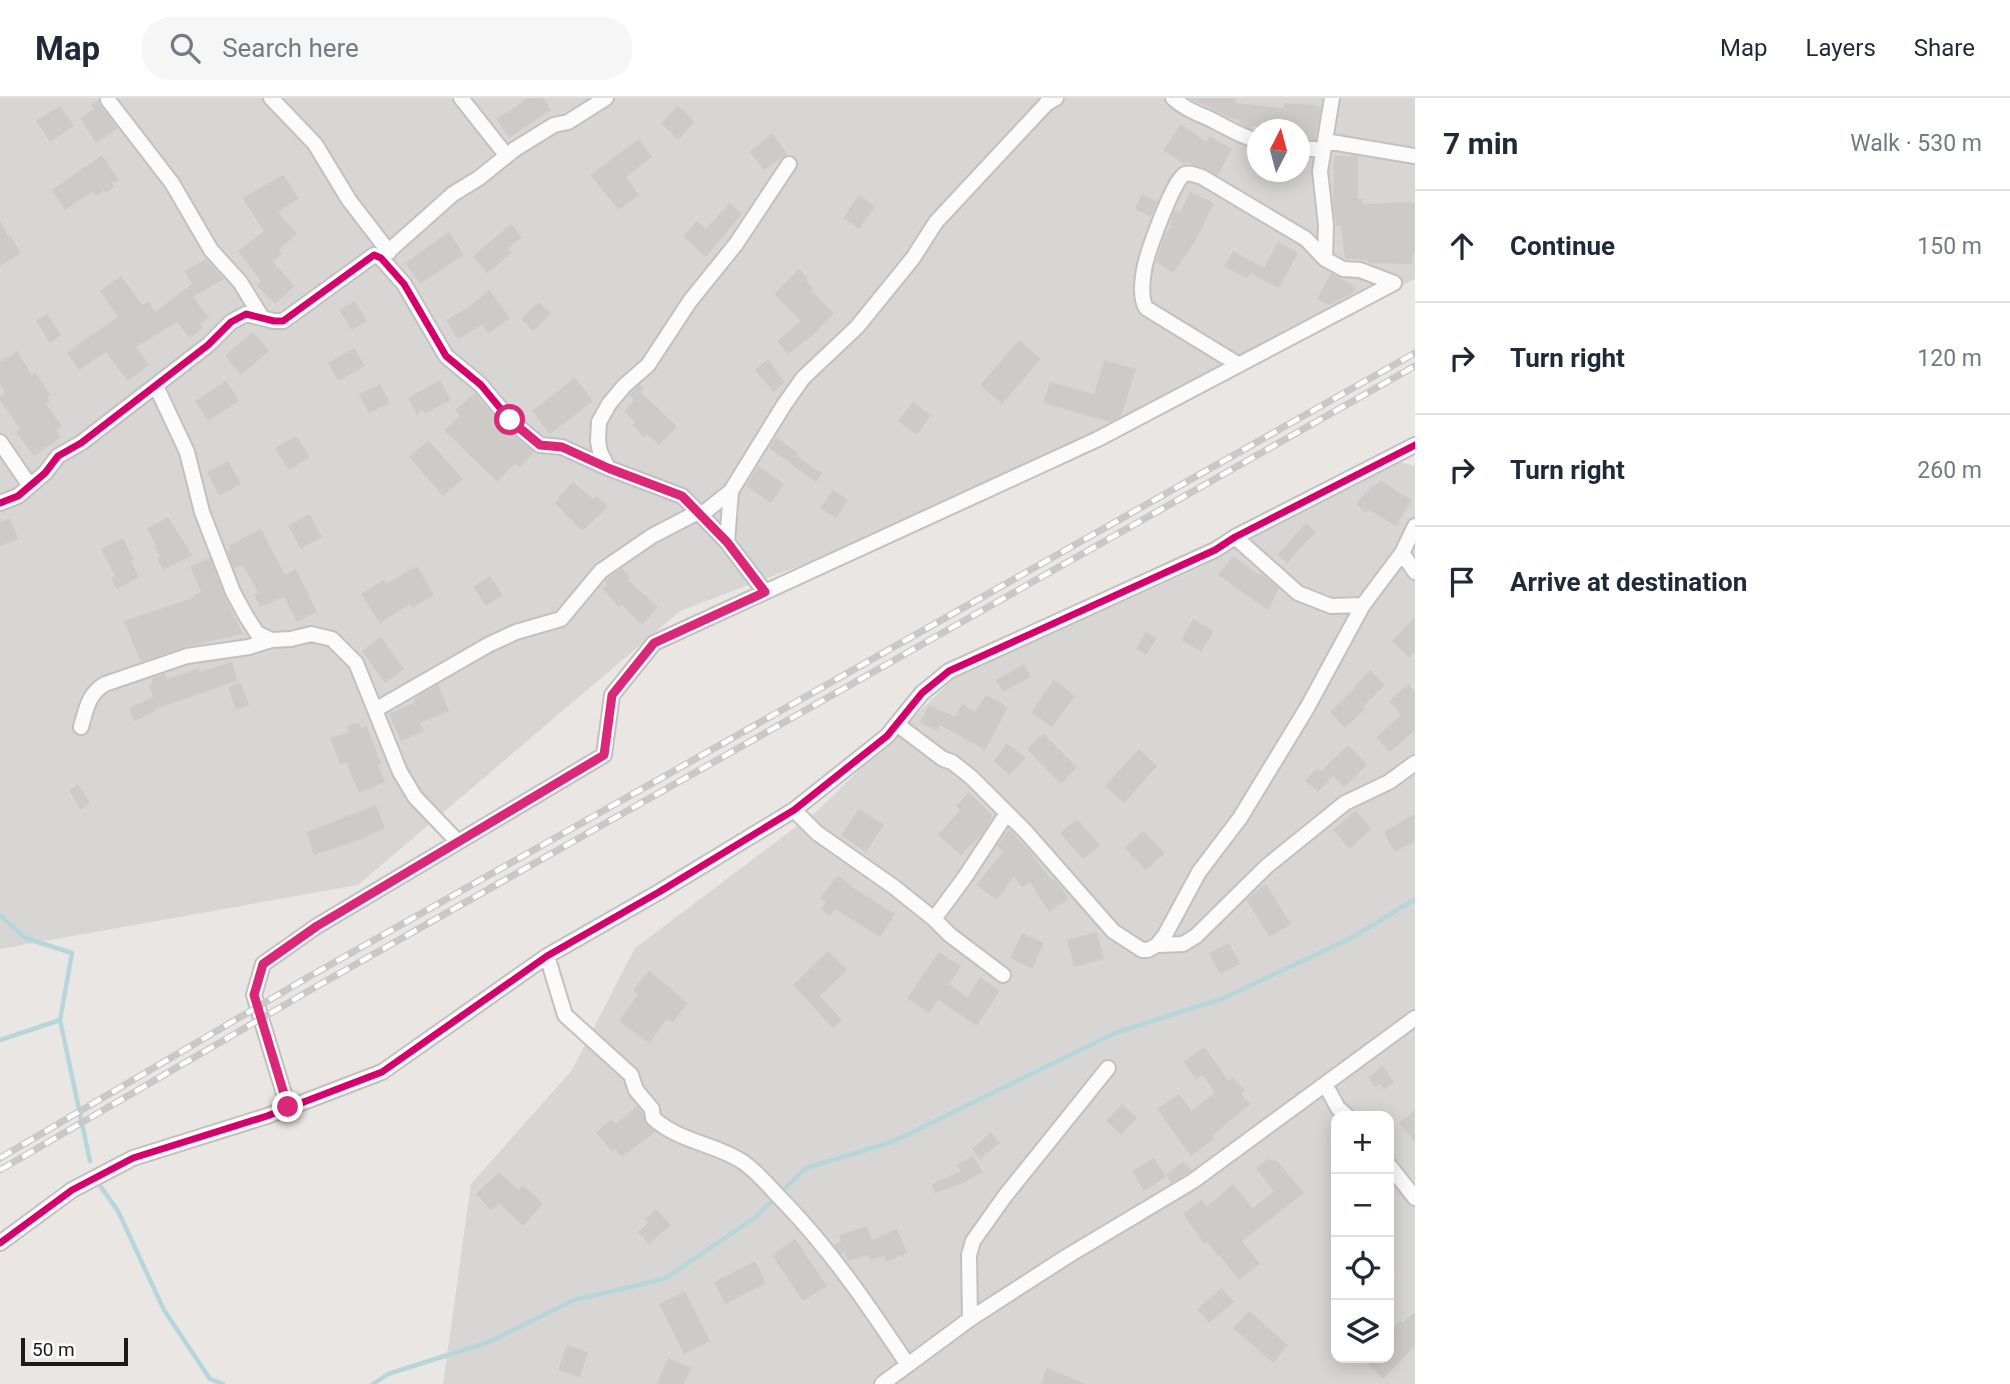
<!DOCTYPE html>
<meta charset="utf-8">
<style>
:root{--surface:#fff;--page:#f6f6f7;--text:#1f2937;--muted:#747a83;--line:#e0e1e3}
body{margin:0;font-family:Roboto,sans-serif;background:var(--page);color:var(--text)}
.controls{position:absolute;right:21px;bottom:21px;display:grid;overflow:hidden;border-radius:14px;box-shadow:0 4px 18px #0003}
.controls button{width:63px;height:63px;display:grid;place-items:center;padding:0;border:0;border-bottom:2px solid var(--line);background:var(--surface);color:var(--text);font:35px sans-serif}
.compass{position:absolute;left:1247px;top:21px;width:63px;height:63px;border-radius:50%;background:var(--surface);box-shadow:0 4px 18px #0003;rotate:6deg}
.scale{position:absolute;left:21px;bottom:18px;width:107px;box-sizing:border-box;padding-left:7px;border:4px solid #1b1b1b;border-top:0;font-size:19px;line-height:24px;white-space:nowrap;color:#1b1b1b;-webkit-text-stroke:5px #fff;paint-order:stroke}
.stop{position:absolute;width:21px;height:21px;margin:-16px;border:5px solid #db2777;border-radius:50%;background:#fff}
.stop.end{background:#db2777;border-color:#fff;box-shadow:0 2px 7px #0008}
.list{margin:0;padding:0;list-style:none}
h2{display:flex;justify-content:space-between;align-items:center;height:91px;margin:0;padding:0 28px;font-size:30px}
h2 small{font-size:23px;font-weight:400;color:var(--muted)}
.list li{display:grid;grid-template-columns:46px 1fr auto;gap:21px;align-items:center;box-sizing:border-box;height:112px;padding:0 28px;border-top:2px solid var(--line)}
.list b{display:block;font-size:26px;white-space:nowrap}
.list em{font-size:23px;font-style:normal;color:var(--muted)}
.icon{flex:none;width:38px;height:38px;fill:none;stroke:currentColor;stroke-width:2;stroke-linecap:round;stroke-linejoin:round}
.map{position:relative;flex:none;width:1415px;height:1286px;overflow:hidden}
header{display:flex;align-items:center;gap:42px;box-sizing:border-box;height:98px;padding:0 35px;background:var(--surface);border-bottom:2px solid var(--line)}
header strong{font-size:33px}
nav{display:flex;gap:38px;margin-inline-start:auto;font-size:24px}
.search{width:490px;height:63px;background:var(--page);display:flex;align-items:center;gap:18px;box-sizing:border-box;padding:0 24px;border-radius:28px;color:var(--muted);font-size:26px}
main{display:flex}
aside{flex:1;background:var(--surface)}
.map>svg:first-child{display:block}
</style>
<header>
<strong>Map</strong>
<div class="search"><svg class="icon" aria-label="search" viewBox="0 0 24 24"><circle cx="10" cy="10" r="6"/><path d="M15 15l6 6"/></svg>Search here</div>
<nav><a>Map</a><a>Layers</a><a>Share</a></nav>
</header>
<main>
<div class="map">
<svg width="1415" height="1286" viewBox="0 0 1415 1286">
<rect width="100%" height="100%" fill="#e9e6e3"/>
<path fill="#d8d6d5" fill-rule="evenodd" d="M0 0H1415V181L1144 319 834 455 680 513 358 787 0 851ZM1258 32H1300V74H1258Z
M1392 362 1415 368V1286H443L471 1086 572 972 635 850 817 713 954 580 1203 468ZM1336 1018H1389V1260H1336Z"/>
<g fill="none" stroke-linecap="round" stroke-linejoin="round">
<path stroke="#b7d6db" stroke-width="4.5" d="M0 817 25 840 72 855 60 922 90 1063
M0 942 60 922
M101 1089 118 1113 164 1212 210 1281 223 1286
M373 1286 388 1276 489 1244 574 1202 664 1181 756 1119 806 1070 892 1044 1115 935 1224 900 1351 840 1415 801"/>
</g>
<path fill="#cecac8" d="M528 0H543L551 12 509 40 496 21Z
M1189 0H1236L1235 5 1284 10V5L1316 7V9H1321L1315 42 1299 41V32L1251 28V31L1239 25 1240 23 1230 20Z
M99 2 100 8 118 30 96 45 80 20 94 11 91 7Z
M60 8 74 28 50 44 36 23Z
M678 8 695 24 678 42 661 25Z
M1181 26 1206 44 1209 38 1232 51 1218 77 1204 70 1185 64 1184 66 1163 52Z
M772 35 787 56 764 72 750 54Z
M639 41 652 59 626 79 639 97 619 112 590 77Z
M102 57 119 82 112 85 114 89 106 95 103 92 96 98 93 93 65 112 52 92Z
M1334 58H1358V101H1363V106L1415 104V155H1413L1412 166 1368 165V162L1345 161 1341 128H1336L1333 104Z
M283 77 299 100 278 114 297 136 279 151 282 156 272 163 295 188 275 206 256 187 261 183 238 153 264 133 242 100Z
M1190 94 1214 105 1195 144 1173 175 1156 164 1165 137 1171 128 1169 127 1175 112 1180 115Z
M1142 96 1157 104 1151 119 1135 111Z
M859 97 875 109 859 131 843 120Z
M730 105 742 116 706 159 683 138 697 123 706 131Z
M0 122 8 138 10 137 21 155 0 168Z
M511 126 522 139 508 150 512 155 487 175 473 158Z
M449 134 464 156 420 186 405 165Z
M1278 144 1298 155 1279 190 1250 175 1247 180 1224 169 1233 153 1264 170Z
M206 161 224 181 193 199 209 219 200 226 203 230 190 240 177 224 136 249 149 267 128 283 106 254 79 272 67 254 118 219 100 193 121 178 142 207 148 203 155 214 192 186 184 173Z
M799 171 808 180 806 182 813 190 811 193 834 215 812 238 788 256 777 243 801 223 774 196Z
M1331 175 1356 189 1353 195 1329 207 1317 201Z
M489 192 510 220 489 235 482 227 458 241 446 222 469 209Z
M355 203 367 223 352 232 339 212Z
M539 204 551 216 533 233 521 221Z
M47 216 61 237 50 245 36 223Z
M253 234 269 253 241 277 225 258Z
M1019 242 1041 261 1002 306 980 287Z
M354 250 365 268 338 283 328 265Z
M17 253 32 277 35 274 50 296 47 298 50 303 46 306 62 328 56 333 61 339 34 358 16 334 20 331 0 302V298L5 295 0 287V264Z
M768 261 785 284 773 294 755 272Z
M1104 262 1136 271 1121 318 1110 324 1043 305 1050 284 1094 296Z
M575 280 593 303 550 336 532 313Z
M440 282 451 302 426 315 422 312 417 317 408 300Z
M226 283 239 303 208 323 195 303Z
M380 286 390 305 369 315 359 296Z
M640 286 644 291 641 294 677 329 659 347 647 336 644 339 632 327 635 324 624 313 634 302 629 297Z
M475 295 503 328 534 354 520 369 515 365 497 384 444 332 460 318 455 312Z
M913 304 931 317 917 337 898 323Z
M296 338 310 359 289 372 275 350Z
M776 339 799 356 797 358 822 375 816 384 769 350Z
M428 342 463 381 443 398 409 359Z
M228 363 241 386 219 398 207 374Z
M758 368 784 386 771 405 746 388Z
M1381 383 1412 402 1396 428 1369 412 1366 415 1356 406 1366 394Z
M573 384 593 401 597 398 608 409 582 433 555 405 559 401 558 399Z
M833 392 848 402 836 420 820 410Z
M309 416 322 439 301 451 288 428Z
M168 419 192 457 163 472 157 460 160 458 154 448 156 447 147 430Z
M10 420 18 441 0 448V424Z
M1306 425 1316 434 1287 465 1277 457Z
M261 431 285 477 296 471 317 514 297 524 284 499 260 509 254 496 258 495 243 467 234 471 227 453 230 452 228 448Z
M123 440 134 462 131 464 139 479 117 491 111 480 115 478 101 451Z
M1233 458 1259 477 1261 475 1279 491 1268 512 1218 477Z
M210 460 224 497 243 536 184 549 141 564 124 523 195 499 194 497 201 494 190 468Z
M417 468 434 497 412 510 410 506 380 525 361 496 384 482 386 486Z
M622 470 631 480 628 482 658 509 642 527 622 507 619 509 602 490 607 486 605 483 608 480Z
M490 478 503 497 486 508 473 489Z
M1415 519V553L1409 560 1392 543Z
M1193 521 1214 533 1201 554 1181 542Z
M1146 534 1157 540 1146 557 1136 551Z
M381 539 404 571 385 585 362 553Z
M232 564 237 583 155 611 156 613 134 623 129 610 153 599 149 587 153 586 151 581 165 576 167 581 199 570 200 574Z
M1024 566 1031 579 1003 594 996 582Z
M1370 572 1385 587 1363 609 1365 611 1345 630 1330 614 1355 590 1354 589Z
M1054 582 1075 598 1052 629 1031 614Z
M241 585 249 607 236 612 228 589Z
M1408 586 1415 594V632L1390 654 1376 639 1401 617 1389 603Z
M438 587 449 613 420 625 424 633 401 643 389 616 415 604 414 601Z
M986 597 1008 609 985 652 940 627 938 633 920 625 929 607 955 619 962 606 975 614Z
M359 624 361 630 367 628 381 666 378 667 385 684 359 695 346 664 340 666 330 640 349 634 347 628Z
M1043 635 1077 669 1061 686 1027 651Z
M1007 645 1026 660 1009 677 994 663Z
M1348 647 1367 667 1344 689 1333 678 1318 694 1305 683 1317 670 1321 673Z
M1139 651 1157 668 1124 705 1105 688Z
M78 686 90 705 81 712 69 692Z
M969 694 993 718 983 735 961 757 938 737 960 712 956 708Z
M376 707 385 730 364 740 314 757 307 734Z
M859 711 884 727 866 754 841 737Z
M1356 712 1371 731 1350 751 1333 732Z
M1415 716V743L1395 754 1385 738V733Z
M1077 721 1100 747 1083 761 1060 735Z
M1009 731 1030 754 1052 782 1054 781 1059 786 1069 801 1049 814 1030 784 1022 789 1014 778 997 802 976 787 1003 754 997 748Z
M1143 733 1165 755 1146 772 1125 750Z
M838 777 852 789 895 816 880 839 835 811 830 818 821 811 826 804 820 800Z
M1266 786 1291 826 1270 839 1246 802Z
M1097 834 1104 861 1074 869 1067 842Z
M1022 835 1044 845 1032 871 1010 860Z
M1229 845 1240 866 1220 876 1209 855Z
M828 853 847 872 820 898 842 922 833 930 793 887Z
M939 854 961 868 949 886 968 899 980 879 1000 893 977 928 938 902 929 915 907 900Z
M649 873 688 905 672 925 667 921 649 945 619 923 638 897 633 892Z
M1204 949 1229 983 1232 979 1245 993 1241 996 1250 1006 1212 1038 1214 1041 1191 1058 1157 1011 1179 996 1192 1013 1215 994 1202 977 1196 981 1184 964Z
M1383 968 1394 984 1384 992 1380 986 1375 989 1368 979Z
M1122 1006 1137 1020 1121 1037 1106 1023Z
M637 1008 643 1015 645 1025 655 1034 622 1059 615 1051 612 1053 596 1035 611 1021 616 1026Z
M1415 1012V1044L1399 1025Z
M991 1034 1000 1045 980 1061 972 1051Z
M973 1058 983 1074 963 1085 935 1095 932 1086 961 1073 957 1067Z
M1154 1060 1166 1079 1144 1093 1132 1073Z
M1267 1061 1277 1063 1304 1095 1242 1143 1260 1166 1239 1182 1220 1158 1219 1159 1207 1144 1204 1146 1183 1116 1202 1102 1207 1109 1233 1086 1253 1110 1274 1093 1256 1070Z
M1183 1064 1192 1072 1171 1085 1166 1076Z
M499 1074 518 1092 523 1087 543 1106 523 1128 499 1105 491 1112 476 1096Z
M656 1111 671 1127 649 1146 638 1134 648 1125 645 1121Z
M867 1128 872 1142 897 1131 907 1155 886 1164 884 1158 870 1162 868 1157 848 1163 844 1154 841 1156 835 1148V1146L841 1144 839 1137Z
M795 1141 827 1188 803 1203 772 1157Z
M755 1163 766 1185 725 1206 714 1184Z
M1222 1190 1234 1204 1209 1225 1197 1211Z
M685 1193 710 1243 684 1256 659 1206Z
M1249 1213 1288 1247 1273 1265 1233 1230Z
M1415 1214V1248L1383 1281 1362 1260H1389V1234L1400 1223 1402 1225Z
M567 1247 588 1254 580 1279 558 1272Z
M668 1260 691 1270 684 1286H657Z
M1047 1270 1084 1285V1286H1041Z"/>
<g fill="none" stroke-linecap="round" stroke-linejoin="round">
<defs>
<path id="minor" d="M271 0 315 46 349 102 389 154
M461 0 506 57
M1173 0C1185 11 1197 15 1212 22 1228 30 1240 38 1258 43
M1332 0 1320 73 1326 127 1325 161 1343 171 1360 172 1394 185
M108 2 172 85 211 152 240 184 261 218
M1325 43 1415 58
M1300 50 1323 52
M381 160 453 96 479 80 515 51 554 27 568 24 606 0
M1239 267 1146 210C1140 199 1142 184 1144 172 1146 158 1174 79 1185 76 1191 74 1197 78 1202 79L1306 141 1325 161
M156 288 187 354 202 414 233 494 246 518 257 535 271 542 291 541 311 536 332 541 356 565 400 674 415 699 458 744
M0 344 30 388
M608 370 600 354 598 343 599 324 609 306 624 288 648 267 690 203 736 146 789 66
M0 405 18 398 45 375 58 358 81 345 208 247 231 224 246 216 274 223H283L374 157 381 160 404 186 446 258 481 287 510 322 540 347 562 349 608 370 682 398 701 417
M1415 428 1402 455 1415 474
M1235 439 1298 495 1331 508 1363 507
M727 444 731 393
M765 494 727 444 701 417 731 393 784 307 803 280 857 229 913 160 936 124 1046 6 1056 0
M375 612 488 547 516 534 561 521 601 473 652 438 698 414
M898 627 943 661 952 664 971 679 1026 734 1113 833 1142 852H1148L1157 847 1165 837 1199 774 1240 720 1307 610 1363 507 1402 455
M81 629C86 612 88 596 105 586L187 558 249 549 271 542
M794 712 817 735 894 789 934 821 950 837 1003 877
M934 821 965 779 1007 715
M1157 847 1183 846 1196 838 1267 768 1345 705 1389 684 1415 665
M547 858 565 917 631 977 636 992 652 1011 653 1020C681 1045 715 1045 743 1064 759 1075 772 1092 785 1105 833 1155 870 1210 908 1267
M1325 986 1338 1010 1347 1018
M288 1009 254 897 263 866 317 828 604 657 612 597 654 545 1098 341 1394 185
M1389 1067 1415 1100
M0 1145 72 1092 133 1060 267 1018 382 974 547 858 659 794 794 712 887 638 922 595 949 573 1215 452 1235 439 1415 347
M970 1221 969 1157 973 1143 1005 1098 1108 970
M882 1286 970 1221 1066 1159 1193 1083 1415 920"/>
</defs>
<use href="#minor" stroke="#c2c1bf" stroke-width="18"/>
<use href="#minor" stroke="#fcfbfb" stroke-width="14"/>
<defs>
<path id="rail" d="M0 1060 312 877 1415 255
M0 1072 319 887 1415 268"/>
</defs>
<use href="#rail" stroke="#c9c8c8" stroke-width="7"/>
<use href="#rail" stroke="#fff" stroke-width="4.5" stroke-dasharray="13" stroke-linecap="butt"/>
<defs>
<path id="cycleway" d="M0 405 18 398 45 375 58 358 81 345 208 247 231 224 246 216 274 223H283L374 157 381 160 404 186 446 258 481 287 510 322 540 347 562 349 608 370 682 398 701 417
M0 1145 72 1092 133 1060 267 1018 382 974 547 858 659 794 794 712 887 638 922 595 949 573 1215 452 1235 439 1415 347"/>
</defs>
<use href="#cycleway" stroke="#fff" stroke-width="11"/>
<use href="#cycleway" stroke="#d6006c" stroke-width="7"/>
</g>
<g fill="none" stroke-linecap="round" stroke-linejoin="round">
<path stroke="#db2777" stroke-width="9" d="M288 1009 254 897 263 866 317 828 604 657 612 597 654 545 765 494 727 444 682 398 608 370 562 349 540 347 510 322"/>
</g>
</svg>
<div class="controls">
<button>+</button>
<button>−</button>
<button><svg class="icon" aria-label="locate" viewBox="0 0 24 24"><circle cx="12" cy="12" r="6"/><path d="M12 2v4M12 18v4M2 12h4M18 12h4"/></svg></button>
<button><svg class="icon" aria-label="layers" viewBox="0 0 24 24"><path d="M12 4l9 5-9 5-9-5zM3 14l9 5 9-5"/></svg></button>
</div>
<svg class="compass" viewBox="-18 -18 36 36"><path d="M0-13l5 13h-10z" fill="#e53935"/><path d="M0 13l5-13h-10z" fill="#747a83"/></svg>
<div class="scale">50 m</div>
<div class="stop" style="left:510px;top:322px"></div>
<div class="stop end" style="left:288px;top:1009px"></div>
</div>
<aside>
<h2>7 min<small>Walk · 530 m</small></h2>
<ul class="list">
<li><svg class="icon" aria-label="ahead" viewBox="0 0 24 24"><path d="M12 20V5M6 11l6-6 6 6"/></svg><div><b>Continue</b></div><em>150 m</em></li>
<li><svg class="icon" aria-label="right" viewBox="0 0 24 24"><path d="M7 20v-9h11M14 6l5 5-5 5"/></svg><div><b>Turn right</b></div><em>120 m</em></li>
<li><svg class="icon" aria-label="right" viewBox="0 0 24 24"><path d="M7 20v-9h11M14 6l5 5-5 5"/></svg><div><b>Turn right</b></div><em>260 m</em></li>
<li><svg class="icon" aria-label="arrive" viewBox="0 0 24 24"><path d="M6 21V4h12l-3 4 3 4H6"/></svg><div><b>Arrive at destination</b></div></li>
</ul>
</aside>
</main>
